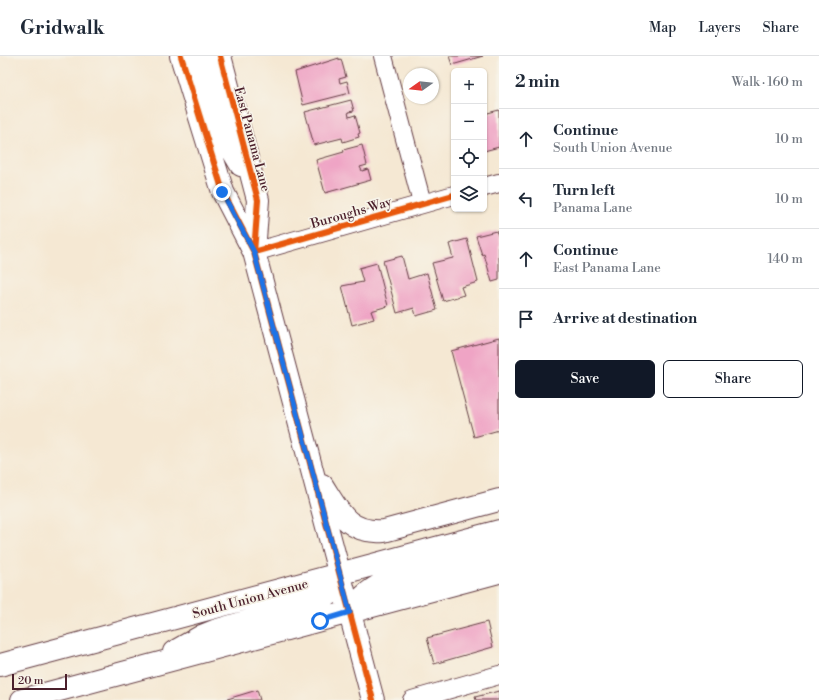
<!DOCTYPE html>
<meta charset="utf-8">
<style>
:root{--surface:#fff;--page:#f6f6f7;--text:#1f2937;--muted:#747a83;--line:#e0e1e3;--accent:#111827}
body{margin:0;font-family:"Libre Bodoni",serif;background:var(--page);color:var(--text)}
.controls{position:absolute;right:12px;top:12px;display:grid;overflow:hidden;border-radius:6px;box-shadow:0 1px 3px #0004}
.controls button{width:36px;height:36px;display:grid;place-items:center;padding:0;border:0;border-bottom:1px solid var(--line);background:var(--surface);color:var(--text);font:20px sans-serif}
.compass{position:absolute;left:403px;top:12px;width:36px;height:36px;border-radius:50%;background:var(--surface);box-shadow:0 1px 3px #0004;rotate:255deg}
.scale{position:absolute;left:12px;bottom:10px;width:55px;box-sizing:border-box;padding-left:4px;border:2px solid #4a1f2b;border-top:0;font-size:11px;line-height:14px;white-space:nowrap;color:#4a1f2b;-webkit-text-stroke:3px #f7f3e8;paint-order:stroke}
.stop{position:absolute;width:12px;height:12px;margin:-9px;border:3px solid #1a73e8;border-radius:50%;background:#fff}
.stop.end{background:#1a73e8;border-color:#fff;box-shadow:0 1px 4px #0008}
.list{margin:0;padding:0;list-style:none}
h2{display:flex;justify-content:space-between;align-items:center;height:52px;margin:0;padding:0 16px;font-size:17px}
h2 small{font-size:13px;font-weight:400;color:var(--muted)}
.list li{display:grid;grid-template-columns:26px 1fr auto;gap:12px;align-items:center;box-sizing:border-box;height:60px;padding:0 16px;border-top:1px solid var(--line)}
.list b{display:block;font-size:15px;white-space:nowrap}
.list p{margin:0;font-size:13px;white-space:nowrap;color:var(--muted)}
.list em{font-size:13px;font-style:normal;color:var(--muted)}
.actions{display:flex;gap:8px;padding:12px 16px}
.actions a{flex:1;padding:9px 0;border:1px solid var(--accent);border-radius:6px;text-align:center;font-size:14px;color:var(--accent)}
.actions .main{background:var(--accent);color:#fff}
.icon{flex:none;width:22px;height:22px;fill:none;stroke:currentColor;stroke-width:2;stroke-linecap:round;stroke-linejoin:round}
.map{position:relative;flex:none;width:499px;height:644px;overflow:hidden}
header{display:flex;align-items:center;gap:24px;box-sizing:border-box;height:56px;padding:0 20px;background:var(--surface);border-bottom:1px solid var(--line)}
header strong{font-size:19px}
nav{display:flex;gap:22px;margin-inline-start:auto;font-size:14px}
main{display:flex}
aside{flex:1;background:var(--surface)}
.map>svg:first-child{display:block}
</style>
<header>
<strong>Gridwalk</strong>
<nav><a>Map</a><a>Layers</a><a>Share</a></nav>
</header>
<main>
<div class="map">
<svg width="499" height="644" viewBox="0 0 499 644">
<rect width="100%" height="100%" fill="#f7f3e8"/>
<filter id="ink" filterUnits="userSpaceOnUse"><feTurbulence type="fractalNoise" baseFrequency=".025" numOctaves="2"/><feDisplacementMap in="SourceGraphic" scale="8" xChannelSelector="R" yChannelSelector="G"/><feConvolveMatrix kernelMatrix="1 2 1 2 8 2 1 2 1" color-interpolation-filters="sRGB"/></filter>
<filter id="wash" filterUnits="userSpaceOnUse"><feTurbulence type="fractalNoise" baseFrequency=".012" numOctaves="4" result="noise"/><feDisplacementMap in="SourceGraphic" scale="16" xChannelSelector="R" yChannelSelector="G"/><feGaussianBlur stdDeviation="0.9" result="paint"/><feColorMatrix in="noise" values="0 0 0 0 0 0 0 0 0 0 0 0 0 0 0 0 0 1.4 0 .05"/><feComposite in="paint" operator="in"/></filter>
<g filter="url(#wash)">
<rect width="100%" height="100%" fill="#f5e8d3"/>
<g id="blocks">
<path fill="#efa4c5" d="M449 0H483L452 9Z
M339 2V4L341 3 346 21 339 23 340 27 347 25 350 37 303 49 295 16Z
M351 44 354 55 348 56 349 61 355 59 360 77 358 78 359 81 343 86 342 82 314 89 305 56Z
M499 54V91L484 95V58Z
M362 89 367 109 360 111 362 115 368 113 371 124 325 137 316 104 344 96 343 94Z
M496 175 499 181V224L492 226 484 198 482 199 476 180Z
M467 183 478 226 461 231 464 239 443 245 432 207 453 202 449 188Z
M402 200 408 223 427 217 437 254 416 260 414 252 397 257 383 205Z
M377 207 388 250 371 255 374 263 352 269 342 230 363 226 359 212Z
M499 282V374L474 381 451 295Z
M487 566 493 591 434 608 427 582Z
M257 634 260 644H224Z
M499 635V644H476L475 641Z"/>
</g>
</g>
<g filter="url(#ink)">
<use href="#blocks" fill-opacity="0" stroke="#643d44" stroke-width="1"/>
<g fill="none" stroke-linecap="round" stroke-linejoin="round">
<defs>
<path id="minor" d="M383 0 422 147
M484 131 499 127
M254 196 454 139
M412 644 499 619"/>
<path id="major" d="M181 0 223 136 254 196 373 644
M201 0 225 82 241 109
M220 0 258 144 254 196
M322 429C339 456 348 478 384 475L499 444
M350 556C360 543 369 534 384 527L499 496
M174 596 202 580 217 574 316 546C333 538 334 536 340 518
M0 609 499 475
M22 644 499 516"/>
</defs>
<use href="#minor" stroke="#643d44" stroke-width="20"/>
<use href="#major" stroke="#643d44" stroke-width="24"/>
<use href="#minor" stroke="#fff" stroke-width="18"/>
<use href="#major" stroke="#fff" stroke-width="22"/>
<defs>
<path id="cycleway" d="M181 0 223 136 254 196 373 644
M220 0 258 144 254 196
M254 196 454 139"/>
</defs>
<use href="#cycleway" stroke="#f7f3e8" stroke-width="8"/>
<use href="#cycleway" stroke="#e8590c" stroke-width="6"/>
</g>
</g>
<g fill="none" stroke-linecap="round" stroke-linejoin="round" filter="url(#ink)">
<path stroke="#1a73e8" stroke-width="5" d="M222 136 254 196 350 556 320 565"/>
</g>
<g text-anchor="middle" stroke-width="3.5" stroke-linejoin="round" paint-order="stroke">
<g font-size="13" fill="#4a1f2b" stroke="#f7f3e8">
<text transform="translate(253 83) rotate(75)" y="5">East Panama Lane</text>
<text transform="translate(351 156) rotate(-16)" y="5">Buroughs Way</text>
<text transform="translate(250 542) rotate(-15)" y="5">South Union Avenue</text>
</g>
</g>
</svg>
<div class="controls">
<button>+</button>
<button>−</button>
<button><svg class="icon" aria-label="locate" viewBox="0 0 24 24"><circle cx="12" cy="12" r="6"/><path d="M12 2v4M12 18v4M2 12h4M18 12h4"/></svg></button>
<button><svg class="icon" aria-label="layers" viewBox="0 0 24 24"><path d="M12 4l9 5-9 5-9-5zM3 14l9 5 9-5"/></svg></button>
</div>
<svg class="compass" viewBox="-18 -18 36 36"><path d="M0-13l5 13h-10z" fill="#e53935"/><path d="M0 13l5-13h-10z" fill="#747a83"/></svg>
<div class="scale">20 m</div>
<div class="stop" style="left:320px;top:565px"></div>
<div class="stop end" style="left:222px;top:136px"></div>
</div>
<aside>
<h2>2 min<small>Walk · 160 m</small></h2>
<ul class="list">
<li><svg class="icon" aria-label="ahead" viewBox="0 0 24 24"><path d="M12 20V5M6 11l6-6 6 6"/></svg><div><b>Continue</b><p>South Union Avenue</p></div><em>10 m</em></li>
<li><svg class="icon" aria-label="left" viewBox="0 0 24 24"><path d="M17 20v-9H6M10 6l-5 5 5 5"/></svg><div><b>Turn left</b><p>Panama Lane</p></div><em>10 m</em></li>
<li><svg class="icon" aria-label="ahead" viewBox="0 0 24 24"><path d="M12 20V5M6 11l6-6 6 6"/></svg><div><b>Continue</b><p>East Panama Lane</p></div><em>140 m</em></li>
<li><svg class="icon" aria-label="arrive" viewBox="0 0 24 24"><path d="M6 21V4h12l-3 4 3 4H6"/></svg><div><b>Arrive at destination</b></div></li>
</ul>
<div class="actions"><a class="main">Save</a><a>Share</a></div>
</aside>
</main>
